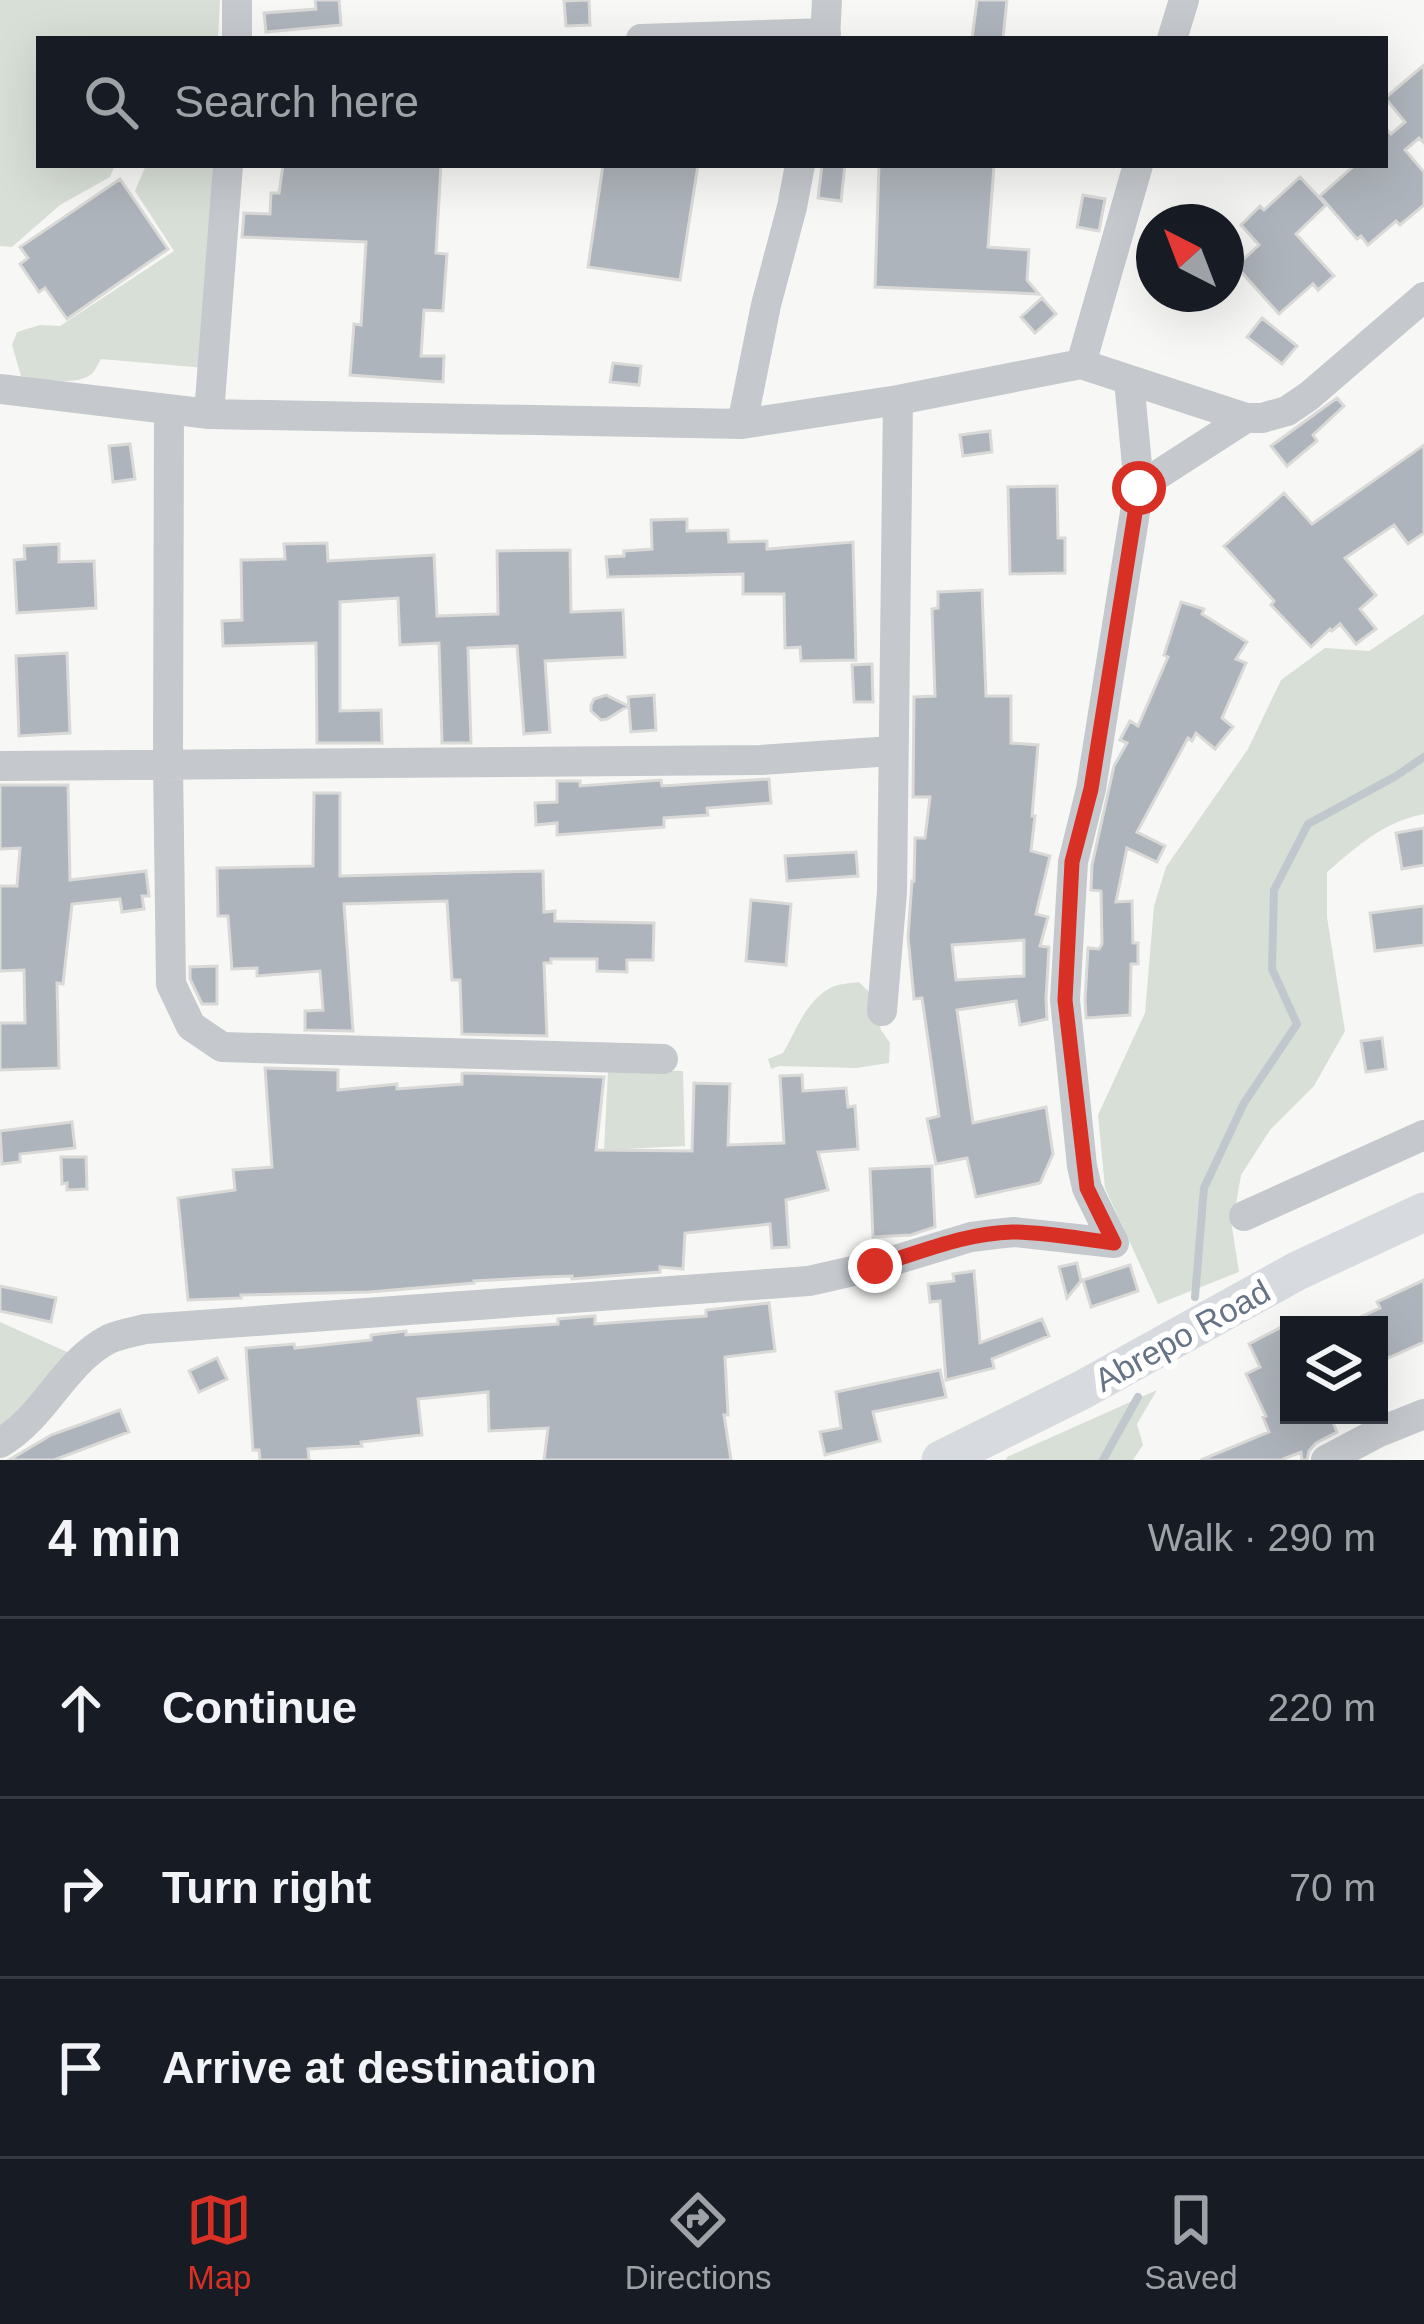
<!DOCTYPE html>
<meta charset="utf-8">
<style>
:root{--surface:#171b24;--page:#20242c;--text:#f1f3f6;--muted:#9ea1a6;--line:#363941;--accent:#d93025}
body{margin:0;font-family:Arial,sans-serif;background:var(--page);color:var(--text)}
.controls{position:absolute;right:36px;bottom:36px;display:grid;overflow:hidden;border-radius:0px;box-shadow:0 12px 48px #0002}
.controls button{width:108px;height:108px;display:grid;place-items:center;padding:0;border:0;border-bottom:3px solid var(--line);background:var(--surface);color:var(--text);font:60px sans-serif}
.compass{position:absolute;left:1136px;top:204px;width:108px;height:108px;border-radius:50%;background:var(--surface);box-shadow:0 12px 48px #0002;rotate:318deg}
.stop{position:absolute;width:36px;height:36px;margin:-27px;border:9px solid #d93025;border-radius:50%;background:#fff}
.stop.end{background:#d93025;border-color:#fff;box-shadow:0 3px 12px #0008}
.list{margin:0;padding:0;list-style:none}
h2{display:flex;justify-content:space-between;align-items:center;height:156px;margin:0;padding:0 48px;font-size:51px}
h2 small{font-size:39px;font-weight:400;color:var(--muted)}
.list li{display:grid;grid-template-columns:78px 1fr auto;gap:36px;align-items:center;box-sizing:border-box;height:180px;padding:0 48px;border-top:3px solid var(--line)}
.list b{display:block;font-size:45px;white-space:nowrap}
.list em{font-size:39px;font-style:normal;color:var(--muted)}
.icon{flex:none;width:66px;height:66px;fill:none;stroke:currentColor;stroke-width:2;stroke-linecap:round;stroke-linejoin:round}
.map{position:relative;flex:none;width:1424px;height:1460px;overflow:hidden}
.search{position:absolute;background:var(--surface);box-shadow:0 12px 48px #0002;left:36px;right:36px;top:36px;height:132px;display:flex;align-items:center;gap:30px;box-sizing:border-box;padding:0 42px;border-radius:0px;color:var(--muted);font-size:45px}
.sheet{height:696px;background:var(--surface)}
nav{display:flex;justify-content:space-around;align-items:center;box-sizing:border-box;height:168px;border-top:3px solid var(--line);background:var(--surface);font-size:33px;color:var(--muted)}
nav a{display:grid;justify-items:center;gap:6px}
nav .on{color:var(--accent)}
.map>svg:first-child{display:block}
</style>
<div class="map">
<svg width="1424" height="1460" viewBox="0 0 1424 1460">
<rect width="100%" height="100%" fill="#f7f8f5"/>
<path fill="#d8dfd6" d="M0 0H220L218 39H39V165H115L110 177 60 205 12 247 0 246Z
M146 165H213L205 368 101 359C98 364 95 372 90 375 77 386 37 379 21 376L12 345 17 332 40 325 60 326 174 251 135 191Z
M1424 614V814C1383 822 1358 846 1327 872V917L1345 1031 1314 1086 1270 1130 1241 1175 1232 1227 1239 1272 1158 1304 1105 1188 1098 1115 1145 1013 1154 906 1166 867 1248 749 1281 680 1325 648 1369 651Z
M859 982 871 994 881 1030 890 1043 889 1063 856 1068 779 1066 771 1069 768 1059 783 1053C796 1031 805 1002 830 988 837 984 851 983 859 982Z
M608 1070 683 1071 685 1146 604 1150Z
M0 1322 76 1356 0 1435Z
M1157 1390 1137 1424 1143 1445 1133 1460H1006L1007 1457Z"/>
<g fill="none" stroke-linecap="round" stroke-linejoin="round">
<path stroke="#c0c8ce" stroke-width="8" d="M1195 1297 1204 1188 1244 1103 1297 1024 1272 969 1274 890 1308 824 1396 776 1424 757
M1103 1460 1138 1397"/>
</g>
<path fill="#aeb4bb" stroke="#d9d9d7" stroke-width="3" fill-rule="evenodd" d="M315 0H339L341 25 266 32 264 13 316 9Z
M589 0 590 25 566 26 564 1Z
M977 0H1007L1003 39H972Z
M1424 65V143L1419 138 1405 150 1424 172V205L1400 225 1396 221 1368 245 1361 236 1357 239 1320 196 1355 165H1385V127L1391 134 1405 122 1385 98Z
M283 165H441L436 253 447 254 443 311 424 310 421 356H444L443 382 350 375 354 324 361 325 366 242 242 237 244 213 270 214 271 193H279Z
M603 165H698L680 280 588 267Z
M822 165H845L841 201 818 198Z
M879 165H994L988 247 1029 250 1027 280 1039 294 875 287Z
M1300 177 1326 205 1296 234 1334 276 1318 290 1313 284 1279 314 1236 266 1259 245 1241 225 1260 206 1264 210Z
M120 179 168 249 67 319 45 288 39 292 20 264 28 258 20 247Z
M1083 195 1105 199 1099 231 1077 227Z
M1042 298 1056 314 1035 333 1021 317Z
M1262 318 1297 346 1282 364 1247 337Z
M613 363 641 366 639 385 610 382Z
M1337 398 1344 406 1313 435 1317 441 1287 466 1271 446Z
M990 431 992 452 963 456 960 435Z
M130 444 135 479 113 482 109 446Z
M1424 445V533L1408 544 1394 525 1345 558 1376 595 1360 609 1376 629 1356 644 1340 624 1332 631 1330 629 1311 647 1271 605 1274 601 1224 546 1284 493 1312 524Z
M1057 486 1058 538H1065V573L1010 574 1008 487Z
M687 519V531L728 530 729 542 767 541V549L853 542 856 660 801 661 800 647 785 648 784 594H743V574L608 577 606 557 624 556V551L652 549 651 520Z
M327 543 328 561 434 555 437 616 498 614 497 551 570 550 571 612 623 610 625 657 545 661 550 732 524 734 517 646 468 648 471 743H442L439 643 400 645 398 598 340 602V711L381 710 382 743H317L316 643 223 646 222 621 242 620 241 560 285 559 284 544Z
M59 544V562L94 561 96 608 17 613 14 560 25 559 24 546Z
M982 590 986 696H1011V743L1038 745 1032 816H1035L1031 851 1050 856 1036 914 1048 917 1040 946 1049 947 1046 999 1047 1019 1020 1025 1016 1001 957 1010 973 1123 1046 1107 1053 1154 1040 1183 976 1197 967 1158 936 1164 927 1119 939 1116 922 998 914 999 908 937 912 881H914L915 838H925L930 797H913L914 697 935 696 932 609 938 608V592ZM1024 940V976L956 980 952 945Z
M1181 602 1204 609 1202 614 1247 642 1236 659 1246 663 1222 718 1233 727 1215 749 1196 733 1192 741 1188 738 1137 832 1165 846 1157 862 1127 848 1116 902 1132 901 1133 943H1138V964H1131L1130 1015 1086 1018 1085 1000 1088 948 1099 949 1102 944 1101 891 1091 890 1092 865 1114 766 1127 743 1120 740 1130 721 1138 726 1168 657 1164 655Z
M67 653 70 733 19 736 16 656Z
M872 664 873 702H854L852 665Z
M606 695 628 706 607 719 601 720 591 711V705L594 699Z
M654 695 656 730 631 732 628 697Z
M769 779 771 803 707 808 708 815 664 818V827L557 835V823L536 825 535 803 557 802V781H580V786L661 780 662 786Z
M0 785H68L70 880 146 871 149 896H142L144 909 122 912 120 899 72 904 63 984 57 983 59 1068 0 1070V1023H25L24 970 0 971V886H17L20 848 0 849Z
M314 793H340V876L543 871 544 912 555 911V921L654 923 653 960H627V972L597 971V959H551V963H544L547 1036 462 1034 460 980H452L447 901 344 904 353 1031 305 1030V1011L323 1010 320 971 257 976V968L232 969 228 916H218L217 868 313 866Z
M1424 828V865L1402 869 1396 833Z
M856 852 858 876 787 881 785 856Z
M751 900 791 904 786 965 746 961Z
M1424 906V945L1375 951 1370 913Z
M217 966V1004H202L190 979V967Z
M1382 1038 1386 1069 1366 1072 1361 1041Z
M265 1068 338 1070V1090L397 1084V1089L462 1084V1074L464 1073 604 1077 596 1150 692 1151 694 1083 730 1084 728 1145 784 1143 780 1076 802 1075 803 1091 846 1088 848 1107 855 1106 858 1149 818 1152 828 1190 786 1200 789 1247 772 1248 770 1224 685 1233 683 1269 660 1267V1272L572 1279V1276L545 1277 474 1281V1283L369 1292 241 1295V1298L188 1300 178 1198 235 1190 233 1170 272 1167Z
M72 1122 75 1148 20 1154V1162L2 1164 0 1131Z
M61 1157H86L87 1189 67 1190V1183L62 1184Z
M932 1166 935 1227 911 1235 873 1237 870 1169Z
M1077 1263 1081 1281 1067 1298 1059 1267Z
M1130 1265 1138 1291 1091 1307 1083 1280Z
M974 1271 980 1343 1042 1319 1049 1336 992 1359 994 1368 946 1380 940 1301 930 1302 928 1284 954 1281 953 1274Z
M1424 1280V1342L1388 1358 1384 1351 1379 1353V1325H1343L1380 1308 1377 1302Z
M0 1286 56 1298 51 1322 0 1311Z
M769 1303 775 1351 725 1357 728 1415H724L731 1460H544L548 1428 489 1431 488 1392 418 1399 422 1435 361 1442 362 1446 308 1449 309 1460H260L259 1450H253L246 1348 294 1344 295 1348 371 1340V1335L406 1331V1335L558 1324V1319L595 1316V1324L706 1316V1310Z
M1289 1323V1415H1330L1337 1432 1316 1443 1309 1451 1307 1460H1302L1301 1452 1281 1460H1201L1269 1432 1263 1417 1266 1416 1246 1374 1260 1367 1249 1344Z
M217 1358 227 1379 199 1392 189 1371Z
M940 1370 946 1397 873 1412 880 1441 825 1455 820 1432 841 1428 836 1392Z
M120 1410 129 1432 54 1460H9L51 1435Z"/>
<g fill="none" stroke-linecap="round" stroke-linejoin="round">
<path stroke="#c5c8cc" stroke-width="30" d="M237 39V0
M641 39 826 33
M825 39 827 0
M1172 39 1184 0
M1081 364 1138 165
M0 389 209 414 742 424 898 400 1081 364 1246 418H1262L1287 411 1309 396 1424 297
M169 411 168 763 171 984 191 1026 222 1047 663 1059
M209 414 228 165
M742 424 766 305 792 207 800 165
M1139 487 1246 418
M0 766 760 760 892 751
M882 1011 892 892 898 400
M1244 1216 1424 1135
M0 1443C45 1417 63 1363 109 1339 120 1334 134 1332 145 1329L809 1281 875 1266 971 1237 995 1234 1014 1232 1114 1243 1087 1188 1082 1166 1065 1000 1073 862 1091 789 1139 487 1129 380
M1326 1460 1379 1432 1424 1414"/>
<path stroke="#d7dadf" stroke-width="39" d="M941 1460 1082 1390 1297 1271 1424 1212"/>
</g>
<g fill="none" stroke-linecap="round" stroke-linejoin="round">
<path stroke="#d93025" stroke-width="15" d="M875 1266C919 1253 965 1233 1012 1232 1045 1232 1081 1239 1114 1243L1087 1188 1065 1000 1072 862 1091 789 1139 488"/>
</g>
<g text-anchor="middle" stroke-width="12" stroke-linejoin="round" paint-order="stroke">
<g font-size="33" fill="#677486" stroke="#fff">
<text transform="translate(1182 1335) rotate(-29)" y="12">Abrepo Road</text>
</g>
</g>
</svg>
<div class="controls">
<button><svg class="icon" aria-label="layers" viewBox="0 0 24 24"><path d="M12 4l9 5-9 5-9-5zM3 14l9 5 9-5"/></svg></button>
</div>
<svg class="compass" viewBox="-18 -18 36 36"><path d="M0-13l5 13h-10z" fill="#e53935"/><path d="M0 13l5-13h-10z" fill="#9ea1a6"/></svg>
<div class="stop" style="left:1139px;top:488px"></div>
<div class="stop end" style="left:875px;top:1266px"></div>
<div class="search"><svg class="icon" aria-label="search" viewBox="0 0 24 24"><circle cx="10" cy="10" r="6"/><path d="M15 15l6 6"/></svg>Search here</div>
</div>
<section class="sheet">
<h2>4 min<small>Walk · 290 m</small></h2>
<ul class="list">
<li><svg class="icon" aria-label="ahead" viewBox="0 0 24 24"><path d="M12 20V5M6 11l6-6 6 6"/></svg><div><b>Continue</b></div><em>220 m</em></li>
<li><svg class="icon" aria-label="right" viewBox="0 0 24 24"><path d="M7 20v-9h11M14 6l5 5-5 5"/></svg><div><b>Turn right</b></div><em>70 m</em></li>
<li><svg class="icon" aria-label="arrive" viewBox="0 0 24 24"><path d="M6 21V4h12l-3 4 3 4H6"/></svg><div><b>Arrive at destination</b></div></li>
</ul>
</section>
<nav>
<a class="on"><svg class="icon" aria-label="map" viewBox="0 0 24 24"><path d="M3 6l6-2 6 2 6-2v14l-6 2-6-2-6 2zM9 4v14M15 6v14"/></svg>Map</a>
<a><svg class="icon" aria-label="directions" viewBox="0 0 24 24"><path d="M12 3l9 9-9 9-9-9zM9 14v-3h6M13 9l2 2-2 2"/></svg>Directions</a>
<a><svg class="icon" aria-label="saved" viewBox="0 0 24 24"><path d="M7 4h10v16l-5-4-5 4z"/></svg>Saved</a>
</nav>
